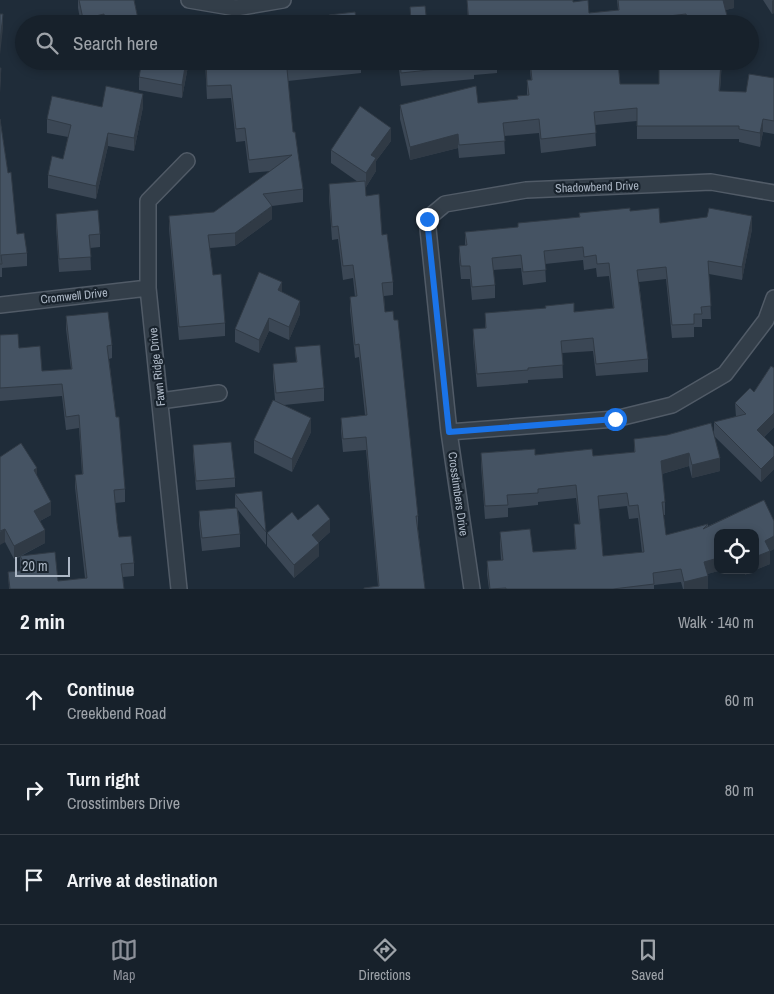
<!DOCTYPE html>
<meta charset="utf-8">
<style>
:root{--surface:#17212b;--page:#202933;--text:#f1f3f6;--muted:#9ea3a9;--line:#363e47;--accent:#8c9099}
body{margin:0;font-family:"Archivo Narrow",sans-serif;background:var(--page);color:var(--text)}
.controls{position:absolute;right:15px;bottom:15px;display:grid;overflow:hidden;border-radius:10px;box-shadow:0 2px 8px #0003}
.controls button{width:45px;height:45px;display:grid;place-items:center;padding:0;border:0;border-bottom:1px solid var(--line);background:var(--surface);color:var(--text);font:25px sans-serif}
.scale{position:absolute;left:15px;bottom:12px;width:55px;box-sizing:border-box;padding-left:5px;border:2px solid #adb8c6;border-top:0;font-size:14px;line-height:18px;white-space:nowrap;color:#adb8c6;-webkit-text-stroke:4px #19232d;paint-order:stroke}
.stop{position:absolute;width:15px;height:15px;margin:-11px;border:4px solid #1a73e8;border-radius:50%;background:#fff}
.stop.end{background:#1a73e8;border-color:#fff;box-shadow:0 1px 5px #0008}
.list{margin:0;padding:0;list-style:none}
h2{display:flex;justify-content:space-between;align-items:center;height:65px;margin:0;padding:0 20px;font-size:21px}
h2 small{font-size:16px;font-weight:400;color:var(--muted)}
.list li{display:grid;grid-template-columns:32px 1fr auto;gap:15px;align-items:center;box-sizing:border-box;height:90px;padding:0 20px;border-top:1px solid var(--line)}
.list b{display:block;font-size:19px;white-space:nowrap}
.list p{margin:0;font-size:16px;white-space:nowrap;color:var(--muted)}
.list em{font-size:16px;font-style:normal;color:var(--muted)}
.icon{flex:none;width:28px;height:28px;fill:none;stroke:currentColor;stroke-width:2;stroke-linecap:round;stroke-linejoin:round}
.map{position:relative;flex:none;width:774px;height:589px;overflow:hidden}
.search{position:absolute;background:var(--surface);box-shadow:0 2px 8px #0003;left:15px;right:15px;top:15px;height:55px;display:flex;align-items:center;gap:12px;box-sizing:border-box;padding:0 18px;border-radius:28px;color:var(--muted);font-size:19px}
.sheet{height:335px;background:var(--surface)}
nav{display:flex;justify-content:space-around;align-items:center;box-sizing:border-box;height:70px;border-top:1px solid var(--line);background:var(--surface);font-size:14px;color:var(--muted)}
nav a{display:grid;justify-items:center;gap:2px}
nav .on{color:var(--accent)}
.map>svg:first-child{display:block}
</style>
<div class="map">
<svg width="774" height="589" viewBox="0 0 774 589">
<rect width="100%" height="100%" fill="#1f2c39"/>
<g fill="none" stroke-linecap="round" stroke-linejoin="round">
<defs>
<path id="minor" d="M189 0 236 8 283 0
M0 305 148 288
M160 401 219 393
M449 432 615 419 672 405 725 374 766 320 774 298
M179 589 148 288V201L187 161
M472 589 449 432 427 219 445 204 526 190 711 182 774 193"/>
</defs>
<use href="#minor" stroke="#515b67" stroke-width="18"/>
<use href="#minor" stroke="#333e49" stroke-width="15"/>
</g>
<path fill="#3b4755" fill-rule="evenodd" d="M78 0H134L139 24H81L78 8Z
M467 0 573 2 589 13 618 10 617 0H734V8L725 10 729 24H468Z
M763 0H774V13L772 14Z
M189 61 182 98 139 90V77Z
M205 61H361V73L288 81 293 132 303 189V202L272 206V219L235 246 210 248 213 275 225 323V336L179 340 169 229V216L214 212 271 171 249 173 245 141 236 142 231 98 207 99Z
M398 61H497V73L474 75V79L401 86Z
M529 61H618L620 84H659L696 64 695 61H722L720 91 746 92 774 78V134L763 132 760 147 739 142V139H637V121L595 125 596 146 541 153 539 133 504 136 505 154 459 158 458 148 410 160 400 119V105L478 103 517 99 527 95V80H531Z
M102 107H143L134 151 108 146 96 199 48 188V175L63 159 68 137 47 133V119Z
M0 119 17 234 27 253V266L2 268V277H0Z
M391 141 376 161V171L366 187V196L382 235 393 282V295L384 296 385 312 418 516V529L425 589 378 586 366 450 343 452 341 431V418L365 415 359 357 355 358 350 310V297H355L353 278 343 280 338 239 332 240 329 198V184L358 182 331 163V150Z
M630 211 660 223 752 229 742 280 709 274 711 319H702V327H694V337L672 338 666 279 639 282 648 359V372L596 376 593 351 562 353 563 378 528 380V383L477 387 473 342V329L485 328V313L574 312 613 308 609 276 597 277 596 268 584 270 583 260 545 264 546 282 523 285 521 268 493 270 495 285V298L472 300 470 279H461L459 259V246L465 245V232L518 227 579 217V213Z
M56 214 100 234V247L90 248 91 270 59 272 56 227Z
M282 292 300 314 289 340 269 331 259 353 235 342V329Z
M66 316 112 345V358L109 359 125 489V502L115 503 117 523 119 537 134 563V576L123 577 124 589H9L8 572 21 571 20 569V557L14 559 5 542 0 544V457L37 476 51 515 40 521 45 543 21 556 58 581 85 578 75 487V475L82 474 79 428 66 430 62 396 0 401V335L19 348 42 371 71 369 66 329Z
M295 347 324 388V401L284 405 311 432 292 472 254 453V440L275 400 273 377V364L296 362Z
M771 366 774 368V427L764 437 774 447V469L761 482 714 436 720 458V471L692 478 689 466 662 474 665 502V515H663L666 535 708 524V526L764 500 774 521V549L770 551V564L755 570V533H718V570H722L707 574 708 589H683L681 582 654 585V589H489L487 574V561L501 560 500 545V532L530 529 533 552 575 549 574 524H579L576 498 538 502V505L508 508V517L485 519 481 466V453L535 449V455L592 449 593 456 634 452V439L667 435 711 423 714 434V422L736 417 735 403 750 388 754 392ZM627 506 629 519 638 518 642 552 603 556 599 509Z
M193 445 235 478V487L196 490 193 455Z
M235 494 266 532V545L238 510 240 534V547L202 551 199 524V511L236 508 235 507Z
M298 520 330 532 319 542V556L294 578 267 546V533Z"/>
<path fill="#303a45" d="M722 0H734V8L722 11Z
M773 0H774V13L772 14V1Z
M3 14V28L0 55V42Z
M104 14V24H83V19Z
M186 61H189L182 98V85Z
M721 61H722L719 104V91Z
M1 68V81L0 93V80Z
M143 94V107L134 151V138Z
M763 119V132L760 147V133Z
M391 128V141L376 161V171L366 187V173L371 155Z
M108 133V146L96 199V186Z
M458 134V148L410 160V147Z
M272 206V219L235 246V233Z
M752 216V229L742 280V267Z
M282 282V295L278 290Z
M300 301V314L289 340V327Z
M269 318V331L259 353V340Z
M774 413V427L757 443V430Z
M311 418V432L292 472V459Z
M689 453V466L661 474V461Z
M774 456V469L761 482V469Z
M720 458V471L692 478V465Z
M37 468V482L34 470Z
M51 502V515L34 524V511Z
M330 519V532L312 548V535Z
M5 529V542L0 545V532Z
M45 530V543L14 559V546Z
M774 536V549L770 551V564L755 570V557L765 541Z
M319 543V556L294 578V565Z
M718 558V570H722L704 575V562Z
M745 570H755L745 575Z
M708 576V589H684V582Z"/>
<path fill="#455363" stroke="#303a45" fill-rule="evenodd" d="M79 0H134L139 24H106L104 14 83 19Z
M467 0H573V2L588 0 589 13 619 10 618 0H723L729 24H689L686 14 660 17V24H469Z
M425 6 427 24H396L395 22 411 20 410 7Z
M355 12 357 24H330L329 15Z
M0 14H3L0 42Z
M283 22 284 24H251Z
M142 61H186L182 85 139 77Z
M206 61H354L287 69 293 132H295L303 189 263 194 272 206 235 233 208 235 213 275 221 274 225 323 179 327 169 216 214 212 292 155 249 160 245 128 236 129 231 85 207 86Z
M400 61H484L474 62V65L401 73Z
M530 61H618L620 84H659V63L699 64 698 61H721L719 91 746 92 749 74 774 78V121L763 119 760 133 739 129V126H637V108L594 112 596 133 541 139 539 119 503 123 505 141 459 145 458 134 410 147 400 105 476 86 478 103 518 99 517 96 529 95 527 80H532Z
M0 68H1L0 80Z
M106 86 143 94 134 138 108 133 96 186 48 175 52 156 63 159 71 125 47 119 52 96 102 107Z
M360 106 391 128 371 155 376 158 366 173 331 150Z
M0 119 8 173 11 172 17 234 24 233 27 253 1 255 2 264H0Z
M365 181 366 196 379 194 382 235 387 234 393 282 382 283 385 312 393 311 394 320H398L418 516H416L425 589H364V588L379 586 366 437 343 439 341 418 367 415 359 344 355 345 350 297 357 296 353 265 343 266 338 226 332 227 329 184Z
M630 208V211L659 208 660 223 707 217 709 208 752 216 742 267 708 261 711 306 701 307 702 314H694V324L672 325 666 267 637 270 648 359 596 364 593 338 561 341 563 365 528 368V370L477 374 473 329 486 328 485 313 546 308 545 306 574 303V312L614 308 609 263 597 264 596 255 584 257 583 247 544 251 546 270 523 272 521 255 492 258 495 285 472 287 470 266H461L459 246 467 245 465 232 518 227V223L580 217 579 213Z
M98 210 100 234 89 235 91 257 59 259 56 214Z
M259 272 282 282 278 290 300 301 289 327 269 318 259 340 235 329Z
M108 312 112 345 107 346 116 417H119L125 489 114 490 117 523 119 537 131 536 134 563 121 564 124 589H10L8 572 28 570 20 556 55 552 58 581 87 578 75 475 83 474 79 415 66 417 62 384 0 388V335L18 334 19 348 40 346 42 371 72 369 66 316Z
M320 345 324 388 276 393 273 364 297 362 295 347Z
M771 366 774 368V413L757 430 774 447V456L761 469 714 422 746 414 735 403 750 388 754 392Z
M273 400 311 418 292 459 254 440Z
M711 423 720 458 692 465 689 453 661 461 665 502H662L666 535 708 524 703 529 764 500 774 521V536L765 541 770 551 755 557V533H718V558L704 562 708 576 684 582 681 569 653 573 654 584 613 589H506V588L490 589 487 561 503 560 500 532 530 529 533 552 576 549 574 524H580L576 485 538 489V493L507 495 508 505 485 506 481 453 535 449V455L592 449 593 456 635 452 634 439 667 435ZM627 493 629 506 638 505 644 552 603 556 598 496Z
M231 442 235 478 196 481 193 445Z
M21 443 37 468 34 470 51 502 34 511 45 530 14 546 5 529 0 531V457Z
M262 491 266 532 235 494Z
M318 504 330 519 312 535 319 543 294 565 267 533 292 512 298 520Z
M237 508 240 534 202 538 199 511Z"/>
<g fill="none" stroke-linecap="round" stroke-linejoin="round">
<path stroke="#1a73e8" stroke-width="6" d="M427 219 449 432 615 419"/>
</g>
<g text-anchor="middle" stroke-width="4.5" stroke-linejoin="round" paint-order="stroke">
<g font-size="12" fill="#adb8c6" stroke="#19232d">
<text transform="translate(597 187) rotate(-2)" y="4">Shadowbend Drive</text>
<text transform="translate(74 296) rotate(-6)" y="4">Cromwell Drive</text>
<text transform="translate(157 367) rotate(-96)" y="4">Fawn Ridge Drive</text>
<text transform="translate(458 494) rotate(82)" y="4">Crosstimbers Drive</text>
</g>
</g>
</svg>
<div class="controls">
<button><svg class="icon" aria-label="locate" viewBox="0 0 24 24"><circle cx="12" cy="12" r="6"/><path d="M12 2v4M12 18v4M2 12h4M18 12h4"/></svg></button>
</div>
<div class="scale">20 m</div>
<div class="stop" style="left:615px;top:419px"></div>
<div class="stop end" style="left:427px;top:219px"></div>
<div class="search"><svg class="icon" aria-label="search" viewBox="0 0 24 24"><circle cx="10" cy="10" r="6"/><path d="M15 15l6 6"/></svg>Search here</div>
</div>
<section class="sheet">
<h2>2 min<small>Walk · 140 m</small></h2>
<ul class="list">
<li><svg class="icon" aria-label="ahead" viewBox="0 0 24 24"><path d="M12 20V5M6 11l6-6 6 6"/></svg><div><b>Continue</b><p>Creekbend Road</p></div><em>60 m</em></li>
<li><svg class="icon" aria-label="right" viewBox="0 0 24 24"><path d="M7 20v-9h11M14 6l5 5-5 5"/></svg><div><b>Turn right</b><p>Crosstimbers Drive</p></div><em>80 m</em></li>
<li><svg class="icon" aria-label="arrive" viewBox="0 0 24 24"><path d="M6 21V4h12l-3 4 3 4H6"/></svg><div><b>Arrive at destination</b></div></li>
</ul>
</section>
<nav>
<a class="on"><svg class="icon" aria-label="map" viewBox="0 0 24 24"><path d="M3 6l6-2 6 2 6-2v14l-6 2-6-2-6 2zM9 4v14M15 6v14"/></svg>Map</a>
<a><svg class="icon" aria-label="directions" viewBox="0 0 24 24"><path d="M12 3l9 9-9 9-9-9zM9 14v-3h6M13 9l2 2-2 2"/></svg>Directions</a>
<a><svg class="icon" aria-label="saved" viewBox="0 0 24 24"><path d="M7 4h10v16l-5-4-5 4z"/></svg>Saved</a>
</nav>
